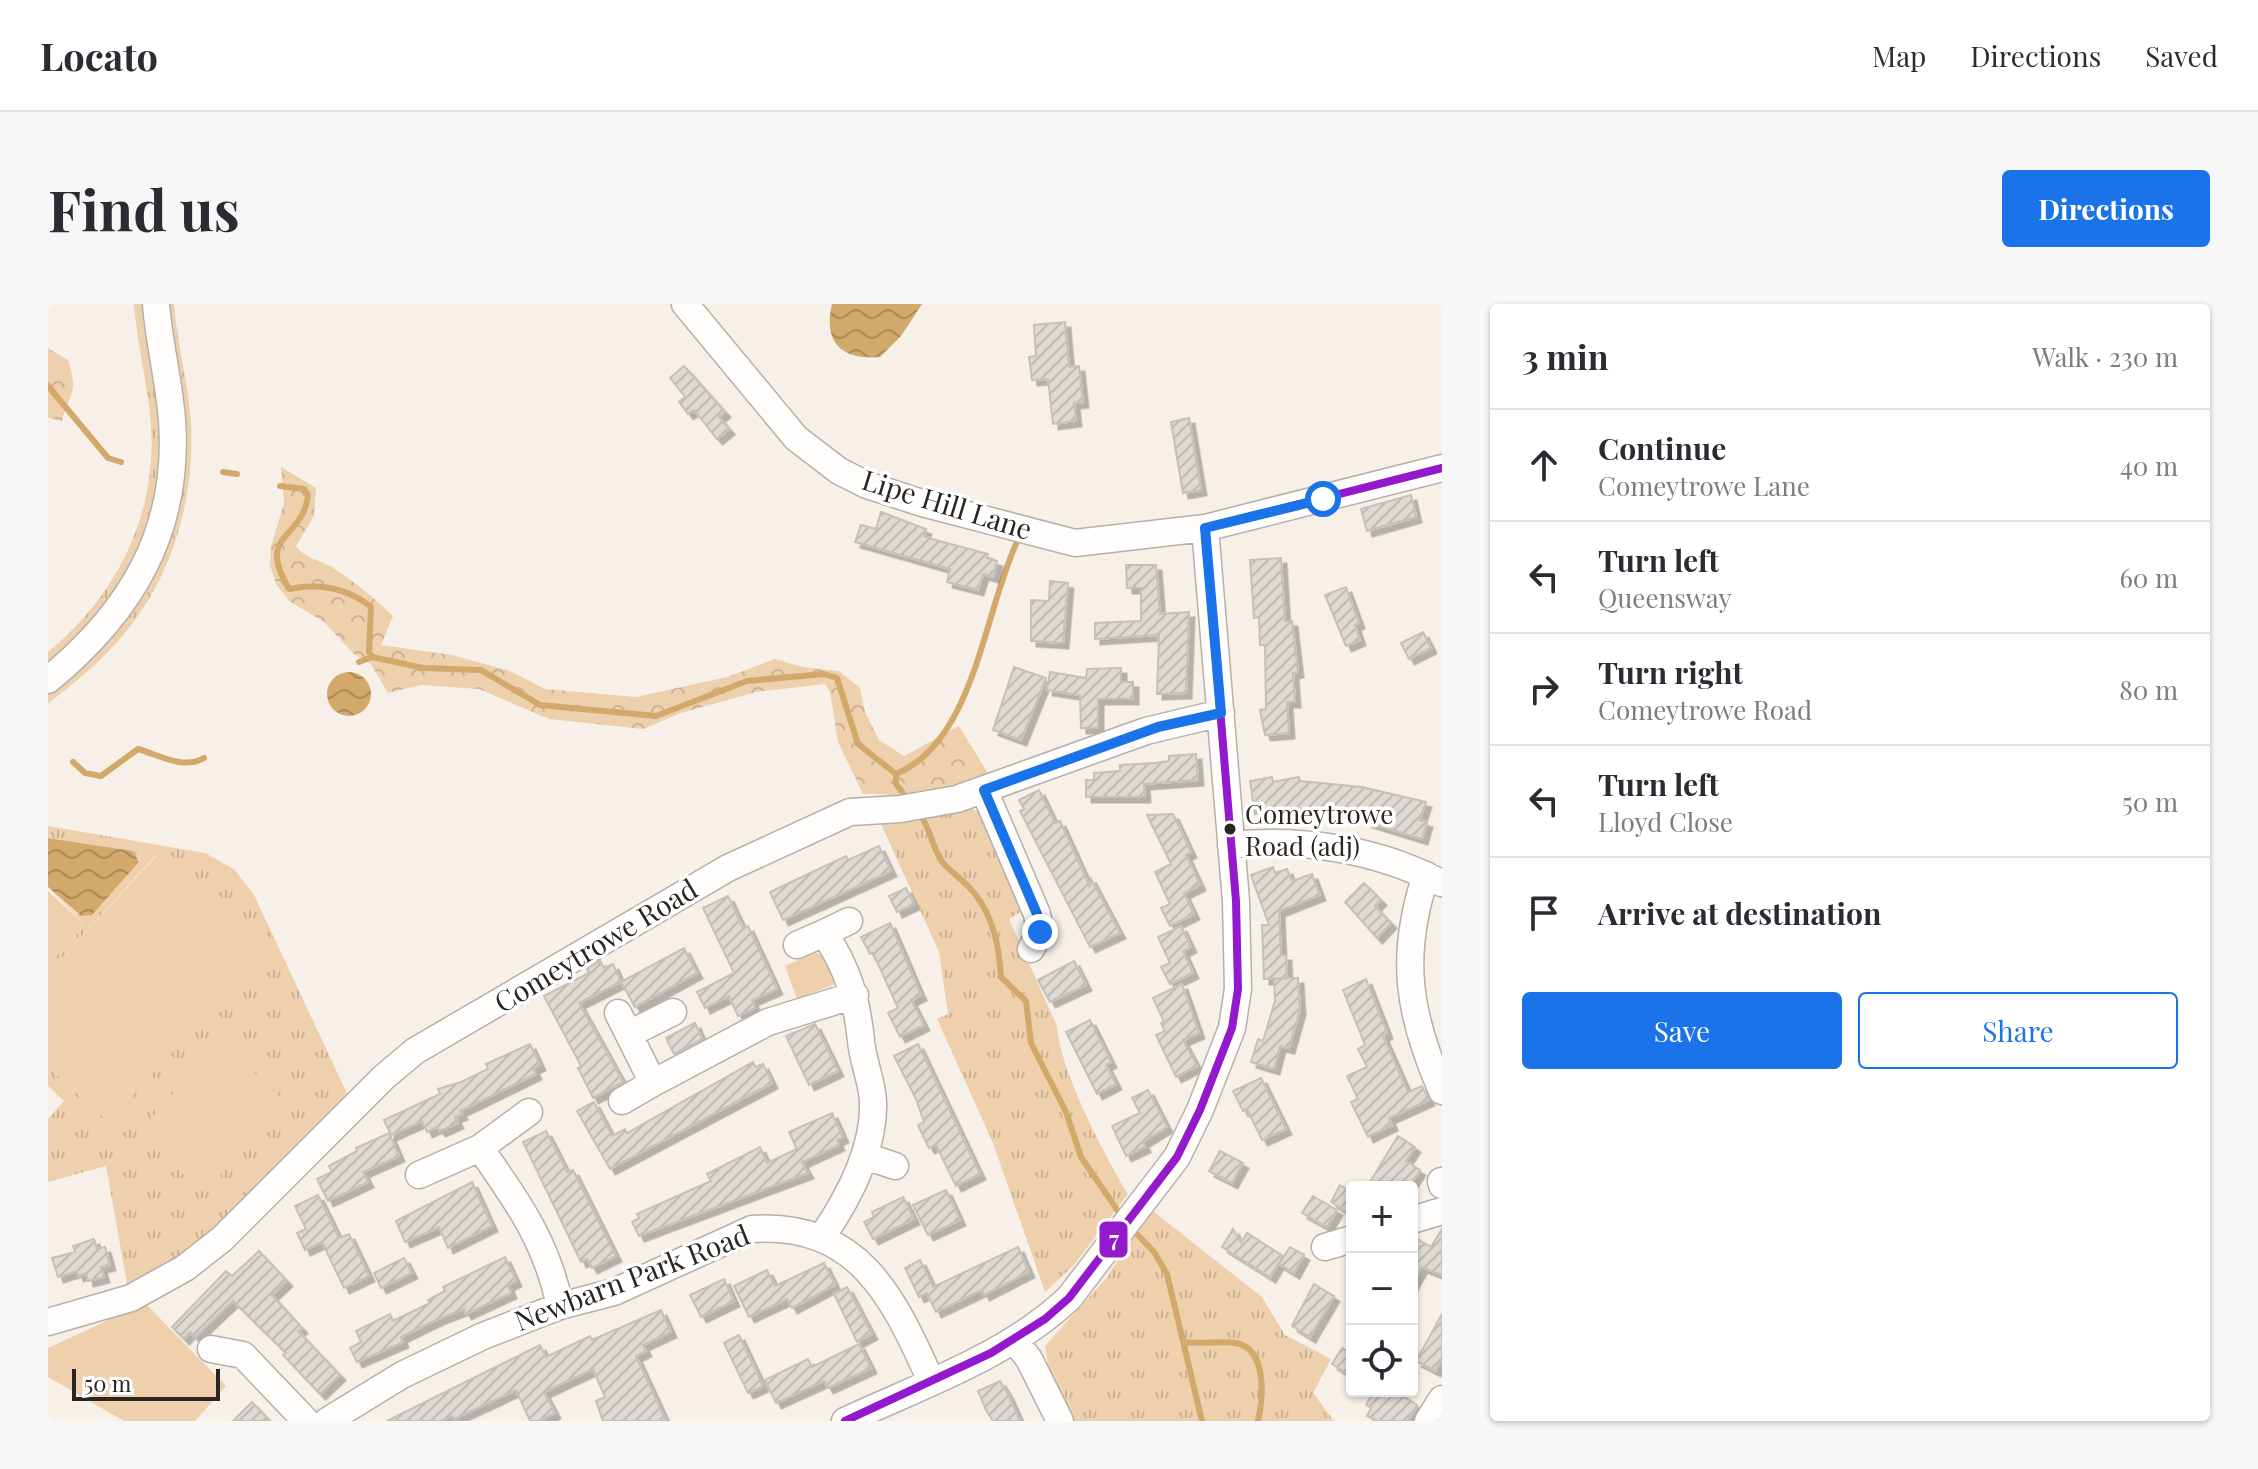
<!DOCTYPE html>
<meta charset="utf-8">
<style>
:root{--surface:#fff;--page:#f7f7f7;--text:#2b2b33;--muted:#7c7c81;--line:#e1e1e2;--accent:#1a73e8}
body{margin:0;font-family:"Playfair Display",serif;background:var(--page);color:var(--text)}
.controls{position:absolute;right:24px;bottom:24px;display:grid;overflow:hidden;border-radius:8px;box-shadow:0 2px 6px #0004}
.controls button{width:72px;height:72px;display:grid;place-items:center;padding:0;border:0;border-bottom:2px solid var(--line);background:var(--surface);color:var(--text);font:40px sans-serif}
.scale{position:absolute;left:24px;bottom:20px;width:148px;box-sizing:border-box;padding-left:8px;border:4px solid #2a2520;border-top:0;font-size:22px;line-height:28px;white-space:nowrap;color:#2a2520;-webkit-text-stroke:6px #fff;paint-order:stroke}
.stop{position:absolute;width:24px;height:24px;margin:-18px;border:6px solid #1a73e8;border-radius:50%;background:#fff}
.stop.end{background:#1a73e8;border-color:#fff;box-shadow:0 2px 8px #0008}
.list{margin:0;padding:0;list-style:none}
h2{display:flex;justify-content:space-between;align-items:center;height:104px;margin:0;padding:0 32px;font-size:34px}
h2 small{font-size:26px;font-weight:400;color:var(--muted)}
.list li{display:grid;grid-template-columns:52px 1fr auto;gap:24px;align-items:center;box-sizing:border-box;height:112px;padding:0 32px;border-top:2px solid var(--line)}
.list b{display:block;font-size:30px;white-space:nowrap}
.list p{margin:0;font-size:26px;white-space:nowrap;color:var(--muted)}
.list em{font-size:26px;font-style:normal;color:var(--muted)}
.actions{display:flex;gap:16px;padding:24px 32px}
.actions a{flex:1;padding:18px 0;border:2px solid var(--accent);border-radius:8px;text-align:center;font-size:28px;color:var(--accent)}
.actions .main{background:var(--accent);color:#fff}
.icon{flex:none;width:44px;height:44px;fill:none;stroke:currentColor;stroke-width:2;stroke-linecap:round;stroke-linejoin:round}
.map{position:relative;flex:none;width:1394px;height:1117px;overflow:hidden;border-radius:8px}
header{display:flex;align-items:center;gap:48px;box-sizing:border-box;height:112px;padding:0 40px;background:var(--surface);border-bottom:2px solid var(--line)}
header strong{font-size:38px}
nav{display:flex;gap:44px;margin-inline-start:auto;font-size:28px}
.intro{display:flex;align-items:center;justify-content:space-between;box-sizing:border-box;height:192px;padding:0 48px}
h1{margin:0;font-size:56px}
.button{padding:20px 36px;border-radius:8px;background:var(--accent);color:#fff;font-size:28px;font-weight:700}
main{display:flex;gap:48px;padding:0 48px}
aside{flex:1;background:var(--surface);border-radius:8px;box-shadow:0 2px 6px #0004}
.map>svg:first-child{display:block}
</style>
<header>
<strong>Locato</strong>
<nav><a>Map</a><a>Directions</a><a>Saved</a></nav>
</header>
<div class="intro"><h1>Find us</h1><a class="button">Directions</a></div>
<main>
<div class="map">
<svg width="1394" height="1117" viewBox="0 0 1394 1117">
<defs>
<pattern id="grass-tufts" width="24" height="20" patternUnits="userSpaceOnUse" patternTransform="scale(2)"><rect width="24" height="20" fill="#eed0ac"/><path d="M3 7l-1-3M5 7V3M7 7l1-3M15 17l-1-3M17 17v-4M19 17l1-3" fill="none" stroke="#ccb294"/></pattern>
<pattern id="forest-crowns" width="20" height="18" patternUnits="userSpaceOnUse" patternTransform="scale(2)"><rect width="20" height="18" fill="#eed0ac"/><path d="M2 6a3 3 0 1 1 6 0M12 15a3 3 0 1 1 6 0" fill="none" stroke="#ccb294"/></pattern>
<pattern id="water-waves" width="16" height="10" patternUnits="userSpaceOnUse" patternTransform="scale(2)"><rect width="16" height="10" fill="#d3a86b"/><path d="M0 5q4-4 8 0t8 0" fill="none" stroke="#ab8958"/></pattern>
<pattern id="building-hatch" width="6" height="6" patternUnits="userSpaceOnUse" patternTransform="scale(2)"><rect width="6" height="6" fill="#dfd9d3"/><path d="M-1 1l2-2M0 6l6-6M5 7l2-2" fill="none" stroke="#c0bab5"/></pattern>
<filter id="shadow"><feDropShadow dx="5.5" dy="5.5" stdDeviation="0" flood-color="#0004"/></filter>
</defs>
<rect width="100%" height="100%" fill="#f7f0e8"/>
<path fill="url(#grass-tufts)" d="M86 0H98L115 132 104 215 67 296 0 364V348C68 293 109 211 103 122 100 81 89 41 86 0Z
M117 0H126C129 41 141 80 143 120 147 194 124 274 76 330 54 357 27 378 0 400V388L53 343 78 314 110 257Z
M917 502 943 513 976 606 961 615 1009 722C1012 767 1056 850 1080 890L1025 962 997 988 945 839 889 715 900 710 891 648 833 520Z
M0 522 157 549 186 565 206 591 304 800C233 867 166 937 80 985L58 862 0 878V815L16 797 0 782V763L61 818 109 550 0 669V661L37 621 0 583 29 610 44 611 91 558 85 547 0 534Z
M1101 904 1214 993 1237 1031 1283 1055 1265 1089 1286 1117H1023L995 1062 1000 1059 997 1042 1060 972Z"/>
<path fill="url(#forest-crowns)" d="M0 44 20 56C31 91 22 87 14 117L0 114Z
M233 163 268 184 266 212 248 242C258 256 272 255 285 264 307 278 326 294 345 312L333 341 404 351 462 367 497 385 588 393 679 373 727 355 755 363 791 367 812 384 817 408 831 436 856 452 911 422 941 471 929 481 843 499 839 490H815L790 438 782 388 777 380 708 388 633 409 595 425 501 415 431 385 373 381 340 389 323 360 306 350 276 318 241 297 228 280 222 261 223 243 236 199Z"/>
<path fill="#eed0ac" d="M110 550 216 648 61 818 0 763V669Z
M0 587 37 621 0 661Z
M767 648 779 653 788 672 787 680 749 695 737 662Z
M173 738 239 799 156 889 90 828Z
M97 999 178 1082 147 1117H76L0 1073V1044Z"/>
<path fill="url(#water-waves)" d="M784 0H874L853 32 832 53C793 56 775 38 784 0Z
M279 390a22 22 0 1 1 44 0a22 22 0 1 1-44 0Z
M0 534 85 547 91 558 44 611 33 612 0 583Z"/>
<g fill="none" stroke-linecap="round" stroke-linejoin="round">
<path stroke="#d3a86b" stroke-width="6" d="M0 82 60 154 73 158
M175 168 189 170
M232 182 256 185 260 191C255 237 207 228 241 285 271 279 299 284 323 303L321 348 324 353 375 364 433 366 492 401 608 412 699 377 776 370 789 374 810 440 848 470V480L861 497
M311 358 324 353
M25 458 37 469 53 472 90 445C111 451 135 466 156 454
M848 470C927 437 936 307 969 238
M871 509C883 524 884 545 895 559 905 570 918 578 927 590 946 614 951 643 953 673L978 697 983 739 1018 808 1033 853 1074 913
M1084 925 1106 948 1119 970 1154 1117
M1136 1038C1152 1040 1176 1037 1187 1039 1220 1044 1215 1095 1210 1117"/>
</g>
<path fill="url(#building-hatch)" stroke="#c6c0b9" stroke-width="2" filter="url(#shadow)" d="M1017 18 1021 63 1031 62 1035 98 1026 99 1028 117 1005 120 1000 75 984 76 981 53 988 52 986 21Z
M636 62 677 108 671 113 681 125 669 135 646 106 640 110 631 98 637 93 622 74Z
M1141 114 1153 186 1135 189 1123 118Z
M1363 191 1368 213 1319 227 1313 205Z
M833 208 878 225 876 232 884 235 940 250 939 254 949 257 945 273 935 270 930 286 899 278 902 265 807 238 813 221 828 225Z
M1233 254 1237 317H1244L1250 368 1245 369 1247 398H1239L1241 429 1217 431 1212 406 1218 405 1217 341H1212L1211 313 1206 314 1202 256Z
M1078 261H1108L1112 310 1141 308 1138 389 1109 390 1111 331 1047 335V319L1093 317V284H1079Z
M1002 277 1020 279 1015 339 983 337V296L1001 297Z
M1298 283 1311 319 1307 321 1312 336 1298 342 1277 291Z
M1375 328 1383 344 1361 355 1353 339Z
M966 363 998 374 973 436 945 426Z
M1073 364V378H1085V395H1050V424H1033L1032 391 999 386 1002 368 1038 374 1039 365Z
M1148 450 1150 476 1096 480 1097 493H1038V476H1046V469L1072 467V461L1107 459 1121 457V452Z
M1224 473 1225 478 1251 473 1252 477 1314 483 1378 498 1372 516 1379 518 1374 535 1319 518 1321 511 1244 504 1207 510 1202 477Z
M991 486 1007 519 1012 517 1042 583V573L1072 629 1042 643 972 507 976 505 971 496Z
M1125 510 1143 548 1138 551 1152 581 1136 589 1146 610 1122 622 1113 604 1122 600 1107 568 1123 560 1099 511Z
M831 542 843 567 735 616 722 588 798 552 800 556Z
M1225 563 1227 569 1239 565 1244 577 1264 570 1272 591 1231 607 1233 651H1238L1239 674 1216 675 1214 621H1221L1203 571Z
M1316 579 1333 596 1327 602 1343 619 1329 634 1297 598Z
M858 584 866 600 849 608 841 592Z
M680 592 695 624 700 622 729 685 704 696 707 704 690 712 681 692 657 704 649 688 686 669 655 604Z
M842 619 873 691 863 696 876 721 852 733 840 709 850 704 825 649 822 650 813 633Z
M1133 622 1143 643 1135 647 1145 669 1122 680 1113 663 1122 659 1110 633Z
M636 644 649 669 587 703 573 678Z
M552 657 556 664 565 660 573 678 531 699 575 778 545 794 530 764 533 762 496 692 541 669 539 665Z
M1026 657 1038 681 1002 698 990 676Z
M1250 674 1252 706 1241 744 1232 742 1226 765 1203 758 1210 735 1215 737 1227 697 1226 675Z
M1318 675 1339 729 1335 732 1360 788 1374 782 1381 796 1341 814 1344 821 1320 833 1303 798 1310 795 1299 772 1319 763 1310 745 1317 741 1295 686Z
M1134 680 1151 729 1135 736 1149 762 1128 773 1108 731 1117 727 1113 719 1116 718 1105 694Z
M1042 716 1063 758 1058 761 1068 780 1049 790 1018 728Z
M647 719 654 735 626 750 618 734Z
M767 720 790 767 761 781 738 732Z
M482 740 492 761 485 764 488 770 412 807 414 810 407 813 410 819 392 827 389 823 379 828 374 817 343 831 336 816 392 790 390 785 413 778 440 765 438 760Z
M870 740 932 870 908 882 888 841 881 844 876 834 870 821 876 818 868 795 846 752Z
M705 758 707 763 715 760 724 779 562 865 529 807 546 798 564 832 577 825 579 829Z
M1213 774 1238 825 1214 836 1199 805 1195 807 1185 787Z
M1100 786 1119 823 1095 838 1097 843 1078 852 1064 822 1092 809 1084 794Z
M784 809 795 833 789 836 791 841 754 858 760 869 591 932 584 918 591 914 589 910 663 877 659 870 712 843 719 859 749 845 741 828Z
M498 827 519 868 525 866 568 952 544 964 539 955 533 958 475 838Z
M341 829 351 852 315 868 320 878 280 897 269 875 284 868 281 862 309 847 308 844Z
M1350 832 1367 843 1358 857 1372 866 1361 883H1319Z
M1172 847 1195 859 1184 879 1161 867Z
M424 878 444 922 400 944 391 923 357 938 348 917Z
M1292 881 1304 888V911L1283 898Z
M898 886 912 916 880 931 865 901Z
M270 891 291 934 301 930 321 972 296 984 274 938 257 946 249 929 258 925 247 902Z
M1265 892 1289 906 1279 923 1254 909Z
M855 893 866 915 825 935 816 918 826 913 824 908Z
M1185 925 1193 939 1199 929 1235 952 1222 973 1174 943Z
M1394 925V971L1374 963 1364 981V932L1383 943Z
M46 935 49 945 57 943 62 961 53 963 56 973 40 977 38 969 30 972 29 967 10 973 4 954 27 948 25 942Z
M970 943 981 968 936 991 934 986 888 1008 879 989 871 993 857 964 872 956 885 983Z
M1242 943 1256 951 1246 969 1231 960Z
M211 947 239 977 224 991 254 1024 250 1027 292 1071 272 1090 235 1051 238 1049 185 997 147 1033 142 1028 136 1035 124 1023 178 967 184 972Z
M457 953 468 977 460 981 463 989 418 1010 416 1005 390 1015 353 1033 355 1038 309 1058 302 1044 313 1038 308 1027 342 1010 345 1017 382 999 380 996 397 987 395 983Z
M356 954 364 969 333 984 326 969Z
M776 959 787 981 744 1004 739 995 701 1013 686 982 719 966 727 982Z
M676 975 686 997 653 1013 642 991Z
M1266 980 1286 992 1262 1033 1244 1022Z
M799 983 824 1030 809 1038 786 990Z
M613 1006 623 1028 595 1041 598 1047 588 1052 618 1117H555L548 1097 557 1093 545 1065 496 1088 507 1109 490 1117H482L468 1086 406 1115 404 1112 393 1117H339L492 1041 498 1053 542 1032 544 1036Z
M1394 1010V1055L1387 1067 1368 1057Z
M691 1031 715 1082 700 1089 676 1039Z
M811 1040 823 1064 780 1084 776 1077 728 1099 717 1076 760 1055 764 1063Z
M1294 1044 1304 1050V1072L1284 1060Z
M952 1077 960 1090 972 1117H945L938 1106 930 1087Z
M1326 1087H1347L1369 1101 1360 1117H1329L1319 1112 1323 1104 1318 1101Z
M204 1098 222 1117H185Z"/>
<g fill="none" stroke-linecap="round" stroke-linejoin="round">
<defs>
<path id="minor" d="M637 0 748 134 791 167 819 181 874 199 1027 239 1157 224 1394 164
M0 376C83 308 132 227 124 116 121 77 111 39 108 0
M936 486 989 610 992 628 983 645
M1183 541C1254 534 1329 545 1393 579
M1378 571C1351 652 1360 710 1394 787
M749 641 776 629
M570 709 605 779 720 718 807 691
M581 730 625 708
M574 797 605 779
M432 844 481 808
M817 852 847 862
M371 871 432 844C469 897 499 938 512 1002
M1393 877 1394 881
M1364 916 1394 907
M774 933C800 895 827 845 825 797 824 777 815 758 813 737 809 696 800 664 776 629L801 617
M1277 943 1304 935
M0 1018 83 994 137 964 174 935 336 773 367 747 680 564 802 508 852 505 909 495 1098 427 1173 409
M966 1036 981 1055 1012 1117
M163 1045 195 1051 258 1117
M279 1117 354 1071 435 1032 512 1002 566 988 704 925C810 918 845 992 883 1077
M797 1117C872 1082 960 1052 1021 994L1129 853 1152 806 1184 724 1190 685 1188 597 1157 224
M1380 1117 1394 1095"/>
</defs>
<use href="#minor" stroke="#b6b0aa" stroke-width="29"/>
<use href="#minor" stroke="#fefdfc" stroke-width="26"/>
<defs>
<path id="bus-1" d="M797 1117 943 1049 997 1015 1021 994 1129 853 1152 806 1184 724 1190 685 1188 597 1157 224 1394 164"/>
</defs>
<use href="#bus-1" stroke="#fff" stroke-width="14"/>
<use href="#bus-1" stroke="#9419cc" stroke-width="8"/>
</g>
<g fill="none" stroke-linecap="round" stroke-linejoin="round">
<path stroke="#1a73e8" stroke-width="10" d="M992 628 989 610 936 486 1110 423 1173 409 1157 224 1275 195"/>
</g>
<circle fill="#2a2520" stroke="#fff" stroke-width="3" cx="1182" cy="525" r="7"/>
<g text-anchor="middle" stroke-width="7" stroke-linejoin="round" paint-order="stroke">
<g font-size="26" fill="#2a2520" stroke="#fff" text-anchor="start">
<text x="1197" y="520">Comeytrowe<tspan x="1197" dy="32">Road (adj)</tspan></text>
</g>
<g font-size="28" fill="#2a2520" stroke="#fff">
<text transform="translate(899 201) rotate(17)" y="10">Lipe Hill Lane</text>
<text transform="translate(548 642) rotate(-31)" y="10">Comeytrowe Road</text>
<text transform="translate(584 974) rotate(-21)" y="10">Newbarn Park Road</text>
</g>
</g>
<rect stroke="#fff" stroke-width="3" x="1050" y="916" width="31" height="39" rx="8" fill="#9419cc"/>
<g font-size="22" text-anchor="middle" font-weight="bold" fill="#fff">
<text x="1066" y="943">7</text>
</g>
</svg>
<div class="controls">
<button>+</button>
<button>−</button>
<button><svg class="icon" aria-label="locate" viewBox="0 0 24 24"><circle cx="12" cy="12" r="6"/><path d="M12 2v4M12 18v4M2 12h4M18 12h4"/></svg></button>
</div>
<div class="scale">50 m</div>
<div class="stop" style="left:1275px;top:195px"></div>
<div class="stop end" style="left:992px;top:628px"></div>
</div>
<aside>
<h2>3 min<small>Walk · 230 m</small></h2>
<ul class="list">
<li><svg class="icon" aria-label="ahead" viewBox="0 0 24 24"><path d="M12 20V5M6 11l6-6 6 6"/></svg><div><b>Continue</b><p>Comeytrowe Lane</p></div><em>40 m</em></li>
<li><svg class="icon" aria-label="left" viewBox="0 0 24 24"><path d="M17 20v-9H6M10 6l-5 5 5 5"/></svg><div><b>Turn left</b><p>Queensway</p></div><em>60 m</em></li>
<li><svg class="icon" aria-label="right" viewBox="0 0 24 24"><path d="M7 20v-9h11M14 6l5 5-5 5"/></svg><div><b>Turn right</b><p>Comeytrowe Road</p></div><em>80 m</em></li>
<li><svg class="icon" aria-label="left" viewBox="0 0 24 24"><path d="M17 20v-9H6M10 6l-5 5 5 5"/></svg><div><b>Turn left</b><p>Lloyd Close</p></div><em>50 m</em></li>
<li><svg class="icon" aria-label="arrive" viewBox="0 0 24 24"><path d="M6 21V4h12l-3 4 3 4H6"/></svg><div><b>Arrive at destination</b></div></li>
</ul>
<div class="actions"><a class="main">Save</a><a>Share</a></div>
</aside>
</main>
